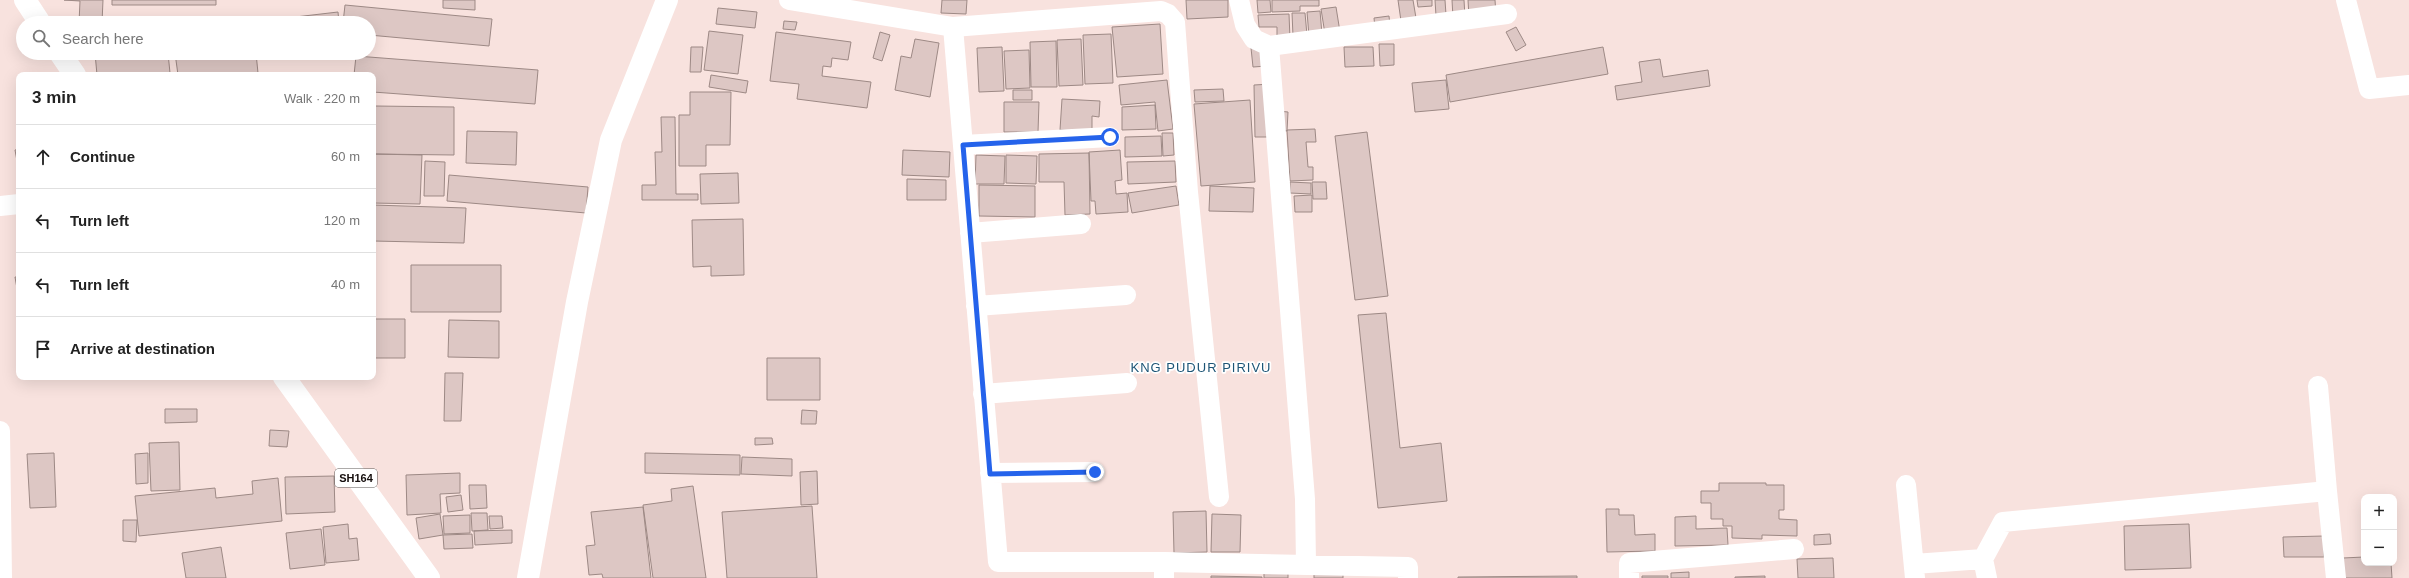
<!DOCTYPE html>
<meta charset="utf-8">
<style>
:root{--surface:#fff;--page:#f2f2f2;--text:#222;--muted:#767676;--line:#e0e0e0}
body{margin:0;font-family:Helvetica,sans-serif;background:var(--page);color:var(--text)}
.controls{position:absolute;right:12px;bottom:12px;display:grid;overflow:hidden;border-radius:8px;box-shadow:0 4px 16px #0002}
.controls button{width:36px;height:36px;display:grid;place-items:center;padding:0;border:0;border-bottom:1px solid var(--line);background:var(--surface);color:var(--text);font:20px sans-serif}
.stop{position:absolute;width:12px;height:12px;margin:-9px;border:3px solid #2563eb;border-radius:50%;background:#fff}
.stop.end{background:#2563eb;border-color:#fff;box-shadow:0 1px 4px #0008}
.list{margin:0;padding:0;list-style:none}
h2{display:flex;justify-content:space-between;align-items:center;height:52px;margin:0;padding:0 16px;font-size:17px}
h2 small{font-size:13px;font-weight:400;color:var(--muted)}
.list li{display:grid;grid-template-columns:26px 1fr auto;gap:12px;align-items:center;box-sizing:border-box;height:64px;padding:0 16px;border-top:1px solid var(--line)}
.list b{display:block;font-size:15px;white-space:nowrap}
.list em{font-size:13px;font-style:normal;color:var(--muted)}
.icon{flex:none;width:22px;height:22px;fill:none;stroke:currentColor;stroke-width:2;stroke-linecap:round;stroke-linejoin:round}
.map{position:relative;flex:none;width:2409px;height:578px;overflow:hidden}
.search{position:absolute;background:var(--surface);box-shadow:0 4px 16px #0002;left:16px;top:16px;width:360px;height:44px;display:flex;align-items:center;gap:10px;box-sizing:border-box;padding:0 14px;border-radius:22px;color:var(--muted);font-size:15px}
.panel{position:absolute;background:var(--surface);box-shadow:0 4px 16px #0002;left:16px;top:72px;width:360px;height:308px;border-radius:8px}
.map>svg:first-child{display:block}
</style>
<div class="map">
<svg width="2409" height="578" viewBox="0 0 2409 578">
<rect width="100%" height="100%" fill="#f8e2de"/>
<path fill="#ddc7c4" stroke="#9d8985" d="M64 0H103L102 23H79L80 1Z
M112 0H216V5H112Z
M443 0H475V10L443 8Z
M942 0H967L966 14 941 13Z
M1186 0H1228V17L1187 19Z
M1257 0H1270L1271 12 1258 13Z
M1272 0H1319V6H1300V11L1272 12Z
M1398 0H1413L1416 18 1401 21Z
M1417 0H1432V6L1418 7Z
M1435 0H1445L1446 15 1436 16Z
M1452 0H1464L1465 17 1453 18Z
M1468 0H1495L1496 15 1469 17Z
M345 5 492 19 489 46 369 35V23H343Z
M1336 7 1340 32 1325 34 1321 9Z
M718 8 757 12 755 28 716 24Z
M1320 11 1322 34 1309 36 1307 12Z
M338 12 339 23H244Z
M1292 13H1305L1307 35 1293 36Z
M1289 14 1290 39H1277V27H1259L1258 15Z
M1389 16 1390 26 1375 28 1374 18Z
M784 21 797 22 795 30 783 29Z
M1160 24 1163 74 1117 77 1112 27Z
M1516 27 1526 45 1516 51 1506 32Z
M709 31 743 35 738 74 704 70Z
M776 32 851 42 848 60 832 58 831 67 823 66 822 76 871 82 867 108 797 99 799 84 770 81Z
M880 32 890 35 882 61 873 58Z
M1111 34 1113 83 1085 84 1083 35Z
M915 39 939 43 930 97 895 90 901 56 911 58Z
M1081 39 1083 85 1059 86 1057 40Z
M1056 41 1057 87H1031L1030 42Z
M1379 44H1394V65L1380 66Z
M691 47H703L701 72H690Z
M1002 47 1004 91 979 92 977 48Z
M1265 47 1267 66 1253 67 1251 48Z
M1344 47H1373L1374 66 1345 67Z
M1603 47 1608 74 1450 102 1446 75Z
M1029 50 1030 88 1006 89 1004 51Z
M95 53H168L170 73 97 75Z
M175 53H256L258 73 178 75Z
M356 56 538 70 535 104 373 92V75H354Z
M1660 59 1663 77 1708 70 1710 86 1617 100 1615 86 1642 82 1639 62Z
M711 75 748 81 746 93 709 87Z
M1167 80 1173 129 1158 131 1155 102 1121 105 1119 85Z
M1446 80 1449 109 1415 112 1412 83Z
M1271 84V137H1255L1254 85Z
M1223 89 1224 101 1195 102 1194 90Z
M1013 90H1032V100H1013Z
M690 92H731L730 145H706V166H679V115H690Z
M1062 99 1100 101 1099 117 1092 116V132L1060 130Z
M1250 100 1255 182 1201 186 1194 104Z
M1004 102H1039L1038 132H1004Z
M1155 105 1156 129 1122 130V107Z
M375 106 454 107V155L374 154Z
M1278 111 1288 112 1287 131 1277 130Z
M661 117H675L676 194H698V200H642V185H656L655 152H662Z
M1315 129 1316 142H1306L1308 167H1313V180L1290 181 1287 130Z
M467 131 517 132 516 165 466 163Z
M1367 132 1388 296 1355 300 1335 136Z
M1162 133H1173L1174 155 1163 156Z
M1161 136 1162 156 1125 157V137Z
M19 149V172L15 150Z
M903 150 950 152 949 177 902 175Z
M1120 150 1122 180 1115 181 1116 194 1127 193 1128 212 1096 214 1095 201H1091L1089 152Z
M1089 153 1090 214 1065 215 1064 182H1039V154Z
M373 154 422 155 420 204 373 203Z
M976 155 1005 156 1004 184H975Z
M1006 155 1037 156 1036 184 1006 183Z
M425 161 445 162 444 196H424Z
M1175 161 1176 182 1128 184 1127 162Z
M738 173 739 203 701 204 700 174Z
M449 175 588 187 586 213 447 201Z
M907 179 946 180V200H907Z
M1290 182 1311 183V194L1290 193Z
M1312 182H1326L1327 199H1313Z
M979 185 1035 186V217L979 216Z
M1176 186 1179 205 1132 213 1128 193Z
M1210 186 1254 188 1253 212 1209 211Z
M1312 195V212H1295L1294 196Z
M373 205 466 208 464 243 373 241Z
M743 219 744 275 711 276V266L693 267 692 220Z
M411 265H501V312H411Z
M15 277H19V300Z
M1386 313 1400 448 1441 443 1447 501 1378 508 1358 315Z
M373 319H405V358H373Z
M449 320 499 321V358L448 357Z
M767 358H820V400H767Z
M445 373H463L461 421H444Z
M165 409H197V422L165 423Z
M802 410 817 411 816 424H801Z
M270 430 289 431 287 447 269 446Z
M755 438H772L773 444 755 445Z
M179 442 180 490 151 491 149 443Z
M54 453 56 507 30 508 27 454Z
M148 453V483L136 484 135 454Z
M645 453 740 455V475L645 473Z
M742 457 792 459V476L741 474Z
M817 471 818 504 801 505 800 472Z
M460 473V493L440 494 441 513 407 515 406 475Z
M334 476 335 512 286 514 285 477Z
M278 478 282 521 139 536 135 496 215 488 216 498 253 494 252 481Z
M1719 483H1766V485H1784V510H1779V519L1797 520V536L1762 535V539L1732 538V526H1723V519H1711V503H1701V491H1719Z
M469 485H486L487 508 470 509Z
M693 486 706 578H653L643 505 672 501 671 489Z
M461 495 463 510 448 512 446 497Z
M812 506 817 578H727L722 512Z
M643 507 651 578H603L602 574 589 575 586 546 595 545 591 512Z
M1606 509H1619V515H1634L1635 535 1655 534V551L1607 552Z
M1206 511 1207 552 1174 553 1173 512Z
M471 513H487L488 530 472 531Z
M440 514 443 535 419 539 416 518Z
M1212 514 1241 515 1240 552H1211Z
M470 515V533L444 534 443 516Z
M489 516H502L503 528 490 529Z
M1696 516V529L1727 528 1728 545 1675 546V517Z
M123 520H137L136 542 123 541Z
M348 524 349 539 357 538 359 560 326 563 323 527Z
M2189 524 2191 568 2125 570 2124 526Z
M321 529 325 565 290 569 286 533Z
M512 530V543L475 545 474 531Z
M472 534 473 548 444 549 443 535Z
M1830 534 1831 544 1814 545V535Z
M2324 536V557H2284L2283 537Z
M221 547 226 578H186L182 553Z
M2364 557V563H2391L2392 578H2343V558Z
M1833 558 1834 578H1798L1797 559Z
M1264 571H1288V578H1264Z
M1689 572V578H1671V573Z
M1314 574H1343V578H1314Z
M1211 576 1262 577V578H1211Z
M1577 576V578H1458V577Z
M1642 576H1668V578H1642Z
M1765 576V578H1735V577Z"/>
<g fill="none" stroke-linecap="round" stroke-linejoin="round">
<path stroke="#fff" stroke-width="20" d="M789 0 953 27 998 562H1164
M1239 0 1245 25 1254 39 1269 46 1507 14
M2346 0 2369 89 2409 85
M953 27 1161 11 1168 14 1175 22 1188 192 1219 497
M1269 46 1305 499 1306 564
M963 145 1110 137
M0 206 19 204
M970 233 1081 224
M976 306 1126 295
M2318 386 2327 491
M983 394 1127 383
M0 431 2 578
M990 473 1095 472
M1906 485 1915 578
M1914 564 1983 559
M1164 578V562L1408 567V578
M1629 578V563L1794 549
M1987 578 1983 559 2003 522 2327 491 2336 578"/>
<path stroke="#fff" stroke-width="22" d="M25 0 40 23
M60 53 75 75
M284 377 429 578
M528 578 577 302 611 140 667 0"/>
</g>
<g fill="none" stroke-linecap="round" stroke-linejoin="round">
<path stroke="#2563eb" stroke-width="5" d="M1095 472 990 474 963 145 1110 137"/>
</g>
<g text-anchor="middle" stroke-width="3.5" stroke-linejoin="round" paint-order="stroke">
<rect fill="#fff" stroke="#5a5655" stroke-width="1" x="335" y="469" width="42" height="18" rx="3"/>
<g font-size="11" font-weight="bold" fill="#140d0c">
<text x="356" y="482">SH164</text>
</g>
<g font-size="13" letter-spacing="1" fill="#1d5576" stroke="#fff">
<text x="1201" y="372">KNG PUDUR PIRIVU</text>
</g>
</g>
</svg>
<div class="controls">
<button>+</button>
<button>−</button>
</div>
<div class="stop" style="left:1110px;top:137px"></div>
<div class="stop end" style="left:1095px;top:472px"></div>
<div class="search"><svg class="icon" aria-label="search" viewBox="0 0 24 24"><circle cx="10" cy="10" r="6"/><path d="M15 15l6 6"/></svg>Search here</div>
<section class="panel">
<h2>3 min<small>Walk · 220 m</small></h2>
<ul class="list">
<li><svg class="icon" aria-label="ahead" viewBox="0 0 24 24"><path d="M12 20V5M6 11l6-6 6 6"/></svg><div><b>Continue</b></div><em>60 m</em></li>
<li><svg class="icon" aria-label="left" viewBox="0 0 24 24"><path d="M17 20v-9H6M10 6l-5 5 5 5"/></svg><div><b>Turn left</b></div><em>120 m</em></li>
<li><svg class="icon" aria-label="left" viewBox="0 0 24 24"><path d="M17 20v-9H6M10 6l-5 5 5 5"/></svg><div><b>Turn left</b></div><em>40 m</em></li>
<li><svg class="icon" aria-label="arrive" viewBox="0 0 24 24"><path d="M6 21V4h12l-3 4 3 4H6"/></svg><div><b>Arrive at destination</b></div></li>
</ul>
</section>
</div>
